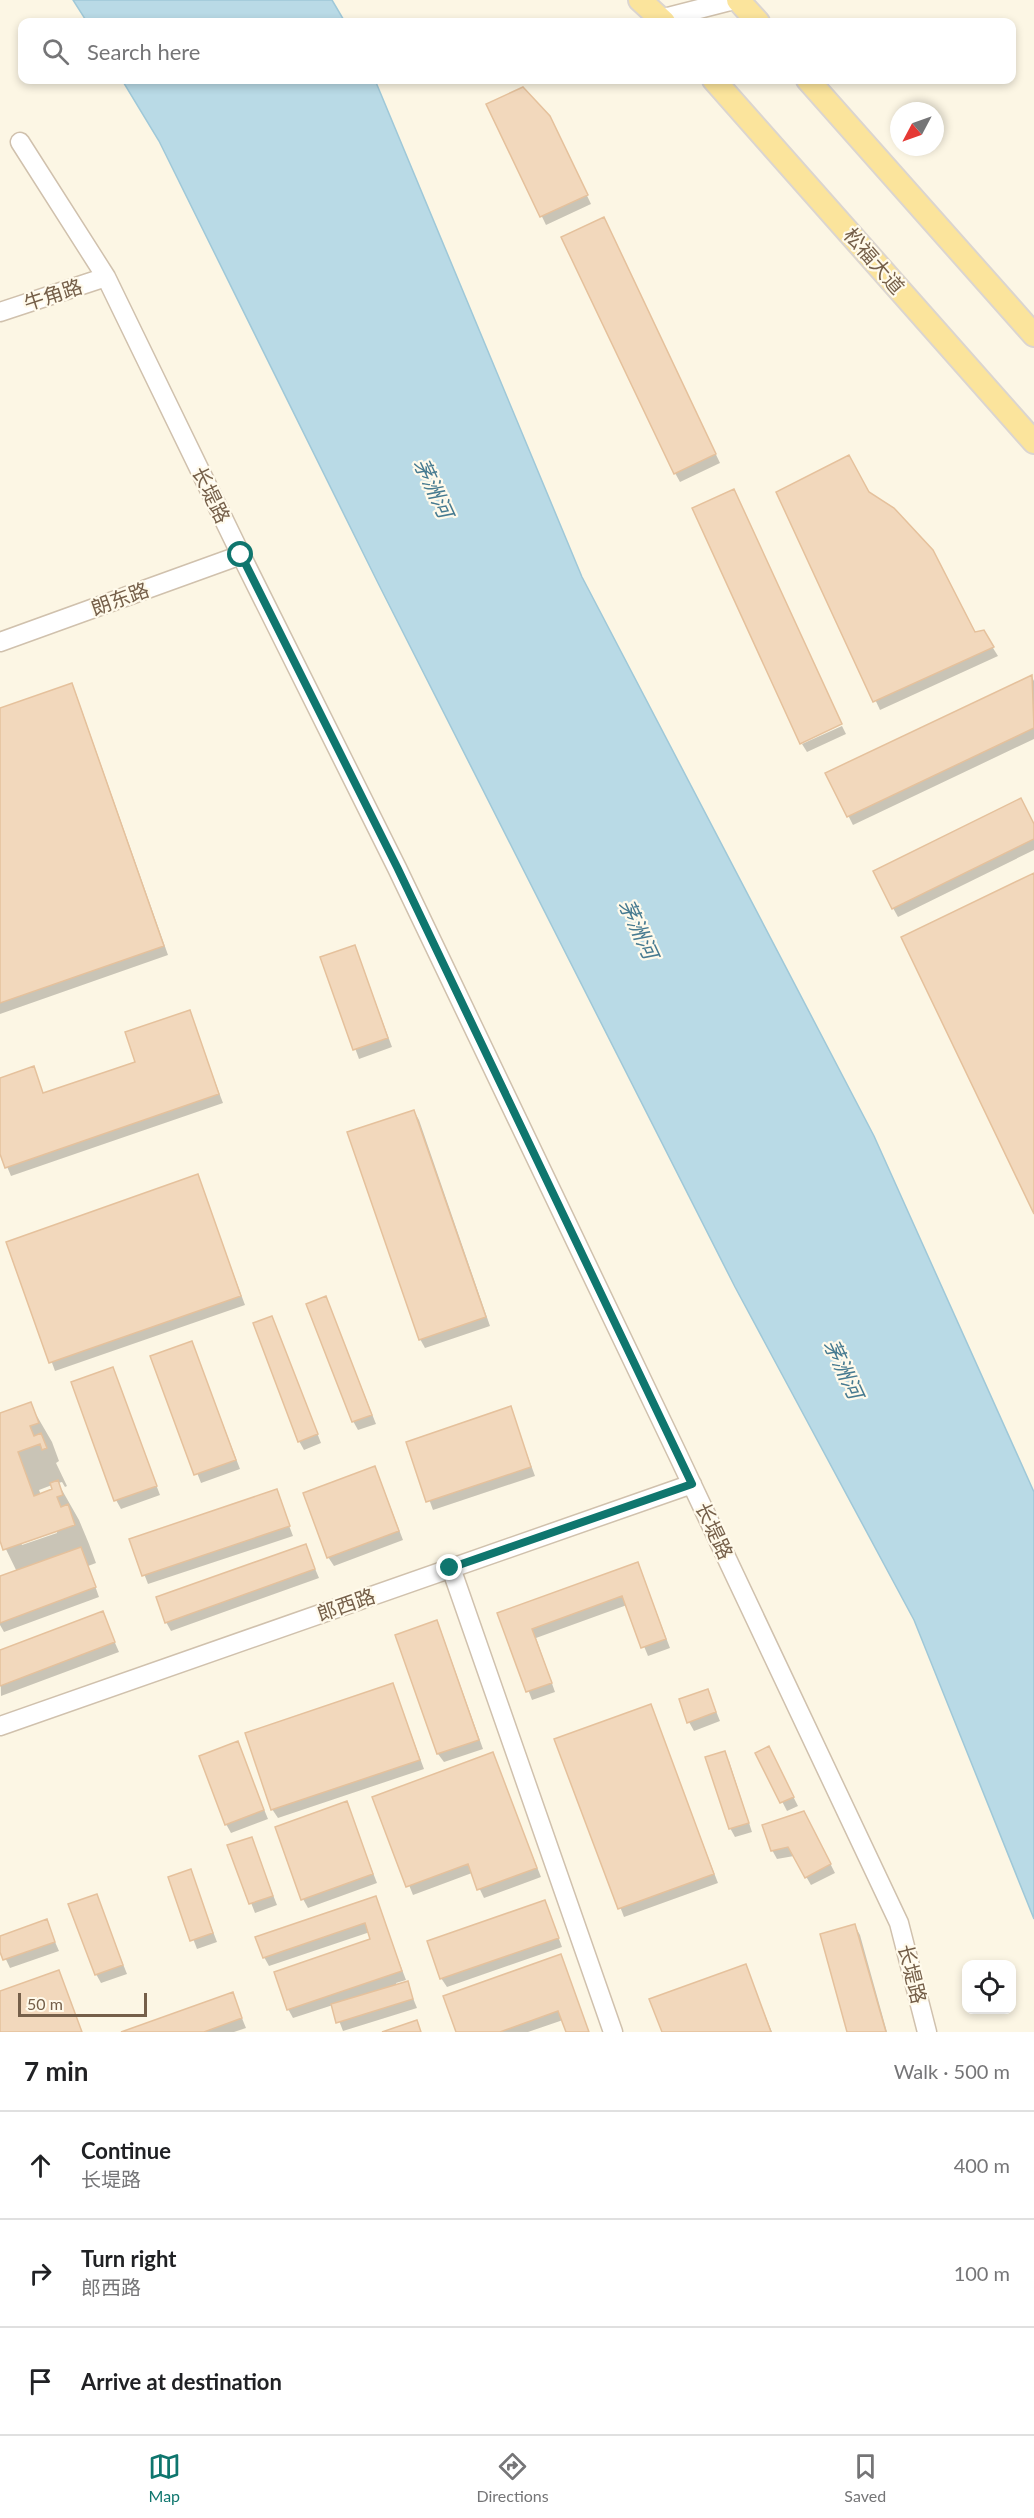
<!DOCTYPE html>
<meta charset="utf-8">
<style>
:root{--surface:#fff;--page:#f2f2f2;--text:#202124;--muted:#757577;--line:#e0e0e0;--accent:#0f766e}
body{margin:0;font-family:Lato,"Noto Sans SC",sans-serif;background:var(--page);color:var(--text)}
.controls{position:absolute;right:18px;bottom:18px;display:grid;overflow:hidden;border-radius:12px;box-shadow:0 3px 9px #0003}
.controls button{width:54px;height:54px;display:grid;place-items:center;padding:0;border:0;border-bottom:2px solid var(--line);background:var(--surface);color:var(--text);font:30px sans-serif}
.compass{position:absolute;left:890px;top:102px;width:54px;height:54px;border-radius:50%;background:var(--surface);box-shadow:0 3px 9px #0003;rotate:229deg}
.scale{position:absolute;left:18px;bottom:15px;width:129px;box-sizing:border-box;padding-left:6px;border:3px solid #755f49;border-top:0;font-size:16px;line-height:21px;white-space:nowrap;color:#755f49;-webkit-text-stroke:4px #fffaeb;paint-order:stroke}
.stop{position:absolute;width:18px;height:18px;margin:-14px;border:4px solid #0f766e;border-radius:50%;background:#fff}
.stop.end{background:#0f766e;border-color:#fff;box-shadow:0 2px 6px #0008}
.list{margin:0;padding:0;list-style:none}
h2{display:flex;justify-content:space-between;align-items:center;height:78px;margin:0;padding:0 24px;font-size:26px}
h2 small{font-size:20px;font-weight:400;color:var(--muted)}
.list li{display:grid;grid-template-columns:39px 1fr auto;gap:18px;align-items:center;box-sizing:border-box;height:108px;padding:0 24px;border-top:2px solid var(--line)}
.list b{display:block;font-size:22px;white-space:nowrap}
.list p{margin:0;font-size:20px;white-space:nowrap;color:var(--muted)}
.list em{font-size:20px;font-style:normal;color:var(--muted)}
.icon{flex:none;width:33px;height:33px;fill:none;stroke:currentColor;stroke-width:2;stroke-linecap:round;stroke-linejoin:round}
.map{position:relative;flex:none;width:1034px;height:2032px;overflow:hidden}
.search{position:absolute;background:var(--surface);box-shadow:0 3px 9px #0003;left:18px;right:18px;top:18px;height:66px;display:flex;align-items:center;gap:15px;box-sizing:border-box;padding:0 21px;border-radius:12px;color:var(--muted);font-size:22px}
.sheet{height:402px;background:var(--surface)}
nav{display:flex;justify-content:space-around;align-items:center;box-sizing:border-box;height:84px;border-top:2px solid var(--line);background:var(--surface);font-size:16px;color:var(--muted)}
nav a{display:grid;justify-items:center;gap:3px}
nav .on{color:var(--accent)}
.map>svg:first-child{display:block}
</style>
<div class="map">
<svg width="1034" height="2032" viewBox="0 0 1034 2032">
<rect width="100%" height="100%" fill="#fcf6e4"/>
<path fill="#b9dae6" stroke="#9fc8d8" stroke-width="1.5" d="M73 0H332L345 22H87Z
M122 80H375L582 577 874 1136 1034 1492V1919L914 1620 735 1287 378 583 159 141Z"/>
<path fill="#0003" fill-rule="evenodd" d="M488 105 554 127 591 204 546 225Z
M608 227 720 463 680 482 675 473Z
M778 492 868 493 975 634 983 632 998 656 880 710Z
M1032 677 1034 681V739L853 825 827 774Z
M71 685 76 694 168 955 0 1014V709Z
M842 726 846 734 807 752 802 744Z
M1034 825V850L898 917 893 908Z
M355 947 392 1047 359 1059 322 958Z
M189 1012 223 1103 11 1176 0 1150V1080L33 1068 44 1095 137 1063Z
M414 1111 419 1120 490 1326 425 1348 420 1339Z
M197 1176 245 1305 55 1371 8 1243Z
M326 1298 376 1424 358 1430 353 1421Z
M272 1317 321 1443 304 1450 299 1441Z
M192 1343 240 1469 201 1483 152 1357Z
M112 1369 160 1495 121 1509 116 1500Z
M30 1404 52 1442 59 1461 56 1463 67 1486 65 1487 62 1482 58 1483 79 1520 89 1544 96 1563 88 1566 99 1597 4 1632 0 1625V1578L17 1572 0 1537V1415ZM52 1485 54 1490 41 1495 39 1490ZM57 1530V1533L22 1545 21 1542Z
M510 1408 535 1476 433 1510 408 1442Z
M379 1477 403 1540 334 1566 328 1557Z
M276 1491 293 1536 148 1584 131 1540Z
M305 1545 319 1578 171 1631 166 1622Z
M638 1564 670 1648 648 1656 627 1605 536 1638 555 1692 532 1700 499 1614Z
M102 1613 119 1652 1 1696 0 1652Z
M436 1622 441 1631 483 1749 444 1762 438 1754 397 1636Z
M393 1685 424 1769 278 1818 272 1809Z
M708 1691 720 1721 694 1731 689 1722Z
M650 1706 718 1883 624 1917 556 1740Z
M237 1743 268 1819 231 1833 226 1824Z
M724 1753 729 1761 752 1832 735 1837 730 1828Z
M757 1753 773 1757 798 1806 787 1811Z
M492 1754 541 1877 484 1898 472 1873 413 1895 374 1798Z
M346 1803 377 1883 308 1908 303 1899Z
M809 1822 835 1873 811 1885 794 1856 777 1859 772 1850Z
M251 1839 277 1905 255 1913 229 1846Z
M190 1871 217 1942 197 1949 170 1878Z
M96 1896 127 1974 101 1983 96 1974Z
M375 1898 406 1980 396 1983 397 1986 407 1983 417 2008 343 2031 333 2005 293 2018 288 2009 372 1940 370 1932 269 1966 264 1957Z
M545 1901 562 1947 447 1987 441 1978Z
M46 1921 59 1951 10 1968 0 1947V1938Z
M855 1926 860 1935 887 2032H849Z
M560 1956 589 2032H568L563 2020 528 2032H458Z
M745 1966 772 2032H663Z
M58 1971 82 2032H0V1993Z
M232 1994 246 2028 234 2032H126Z"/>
<path fill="#f2d8bc" stroke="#e5c19c" stroke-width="1.5" d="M523 87 550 116 588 195 540 217 486 104Z
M604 217 716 454 674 474 561 237Z
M849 455 869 492 894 508 933 550 975 632 984 630 994 647 873 702 776 492Z
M734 489 842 724 800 744 692 508Z
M1032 675 1034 728 847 817 825 773Z
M72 683 164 946 0 1003V708Z
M1021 798 1034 824V839L892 909 873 871Z
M1034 873V1214L901 937Z
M355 945 388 1038 353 1050 320 957Z
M190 1010 219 1094 5 1168 0 1154V1078L34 1066 43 1093 135 1062 125 1032Z
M414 1110 486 1317 419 1340 347 1132Z
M198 1174 241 1296 49 1363 6 1242Z
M326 1296 372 1415 352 1422 306 1304Z
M272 1316 318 1434 298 1442 253 1323Z
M192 1341 236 1460 194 1475 150 1356Z
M113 1367 157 1486 114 1501 71 1382Z
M31 1402 39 1423 30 1426 34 1436 41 1433 47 1448 42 1450 40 1444 18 1452 34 1496 52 1489 50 1483 58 1480 63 1495 57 1497 61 1507 68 1504 75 1525 3 1550 0 1541V1413Z
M511 1406 531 1467 426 1502 406 1442Z
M375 1466 399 1531 327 1558 303 1493Z
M277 1489 290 1526 142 1576 129 1539Z
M306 1544 315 1569 165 1623 156 1597Z
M81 1547 96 1587 0 1623V1576Z
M638 1562 666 1639 641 1648 622 1596 532 1629 552 1683 526 1692 497 1613Z
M103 1611 115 1642 0 1686V1650Z
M437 1620 479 1740 437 1754 395 1635Z
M393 1683 420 1760 271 1810 245 1733Z
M708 1689 716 1712 687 1723 679 1699Z
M651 1704 714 1874 618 1909 554 1739Z
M238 1741 264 1810 225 1825 199 1756Z
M769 1746 794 1797 780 1803 755 1753Z
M725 1751 749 1823 729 1829 705 1757Z
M493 1752 537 1868 477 1890 468 1864 406 1887 372 1797Z
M347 1801 373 1874 301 1900 275 1827Z
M804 1811 831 1864 805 1878 788 1847 771 1851 762 1825Z
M252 1837 273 1896 249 1904 227 1845Z
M191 1869 213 1933 190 1941 168 1877Z
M97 1894 123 1965 95 1975 68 1904Z
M376 1896 402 1971 287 2010 274 1972 370 1939 365 1923 263 1958 255 1937Z
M545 1900 559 1938 440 1979 427 1941Z
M47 1919 55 1942 3 1960 0 1952V1936Z
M855 1924 886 2032H847L820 1934Z
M561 1954 589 2032H566L558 2011 500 2032H456L443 1996Z
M746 1964 771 2032H662L649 1999Z
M59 1970 82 2032H0V1991Z
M408 1981 413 1999 336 2023 331 2004Z
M233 1992 242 2018 204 2032H121Z
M417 2020 421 2032H382Z"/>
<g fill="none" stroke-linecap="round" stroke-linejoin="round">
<defs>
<path id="minor" d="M660 19 734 0
M20 142 106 277 241 555 397 868 677 1453 899 1923 927 2032
M0 312 106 277
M0 642 241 555
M451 1568 613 2032
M0 1726 692 1484"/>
<path id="major" d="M640 0 664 22
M738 0 758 22
M714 80 1034 442
M808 80 1034 335"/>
</defs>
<use href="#minor" stroke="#d0c1ad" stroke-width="21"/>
<use href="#major" stroke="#dbd5d0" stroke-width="26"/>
<use href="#minor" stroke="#fff" stroke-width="18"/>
<use href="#major" stroke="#fbe49c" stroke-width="22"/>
</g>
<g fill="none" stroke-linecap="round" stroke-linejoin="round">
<path stroke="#0f766e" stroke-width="8" d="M241 555 397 867 692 1484 450 1568"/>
</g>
<g text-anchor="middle" stroke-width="4.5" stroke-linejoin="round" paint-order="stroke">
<g font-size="20" fill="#755f49" stroke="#fffaeb">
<text transform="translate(874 261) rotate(49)" y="7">松福大道</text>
<text transform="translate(53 295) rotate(-18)" y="7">牛角路</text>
<text transform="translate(211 495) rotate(64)" y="7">长堤路</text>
<text transform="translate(120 599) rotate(-20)" y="7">朗东路</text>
<text transform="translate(714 1531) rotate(65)" y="7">长堤路</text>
<text transform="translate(346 1605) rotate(-19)" y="7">郎西路</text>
<text transform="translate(912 1974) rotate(76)" y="7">长堤路</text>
</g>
<g font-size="21" font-style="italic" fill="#467a90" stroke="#fffaeb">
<text transform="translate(433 488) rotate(65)" y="7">茅洲河</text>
<text transform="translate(638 929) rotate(65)" y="7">茅洲河</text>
<text transform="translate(843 1369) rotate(65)" y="7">茅洲河</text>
</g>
</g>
</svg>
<div class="controls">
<button><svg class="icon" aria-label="locate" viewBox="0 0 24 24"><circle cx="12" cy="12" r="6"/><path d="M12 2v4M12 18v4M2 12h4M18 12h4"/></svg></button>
</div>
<svg class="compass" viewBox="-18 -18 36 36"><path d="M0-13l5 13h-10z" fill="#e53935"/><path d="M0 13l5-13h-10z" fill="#757577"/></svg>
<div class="scale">50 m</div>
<div class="stop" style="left:241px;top:555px"></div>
<div class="stop end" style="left:450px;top:1568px"></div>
<div class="search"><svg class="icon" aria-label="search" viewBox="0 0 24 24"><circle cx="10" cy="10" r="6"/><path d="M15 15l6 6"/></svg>Search here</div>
</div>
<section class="sheet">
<h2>7 min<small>Walk · 500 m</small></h2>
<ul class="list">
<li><svg class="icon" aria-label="ahead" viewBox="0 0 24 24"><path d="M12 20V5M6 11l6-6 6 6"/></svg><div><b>Continue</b><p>长堤路</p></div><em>400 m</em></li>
<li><svg class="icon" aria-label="right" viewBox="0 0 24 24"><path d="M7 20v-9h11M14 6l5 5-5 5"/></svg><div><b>Turn right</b><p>郎西路</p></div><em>100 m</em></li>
<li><svg class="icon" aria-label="arrive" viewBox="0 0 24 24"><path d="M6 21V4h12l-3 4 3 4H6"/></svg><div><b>Arrive at destination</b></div></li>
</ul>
</section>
<nav>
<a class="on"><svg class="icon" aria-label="map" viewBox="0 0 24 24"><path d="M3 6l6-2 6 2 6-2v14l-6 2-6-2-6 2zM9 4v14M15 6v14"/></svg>Map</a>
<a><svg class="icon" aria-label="directions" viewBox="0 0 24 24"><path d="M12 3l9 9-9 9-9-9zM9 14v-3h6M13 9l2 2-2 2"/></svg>Directions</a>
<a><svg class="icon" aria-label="saved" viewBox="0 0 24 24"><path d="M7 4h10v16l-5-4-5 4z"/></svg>Saved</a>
</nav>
